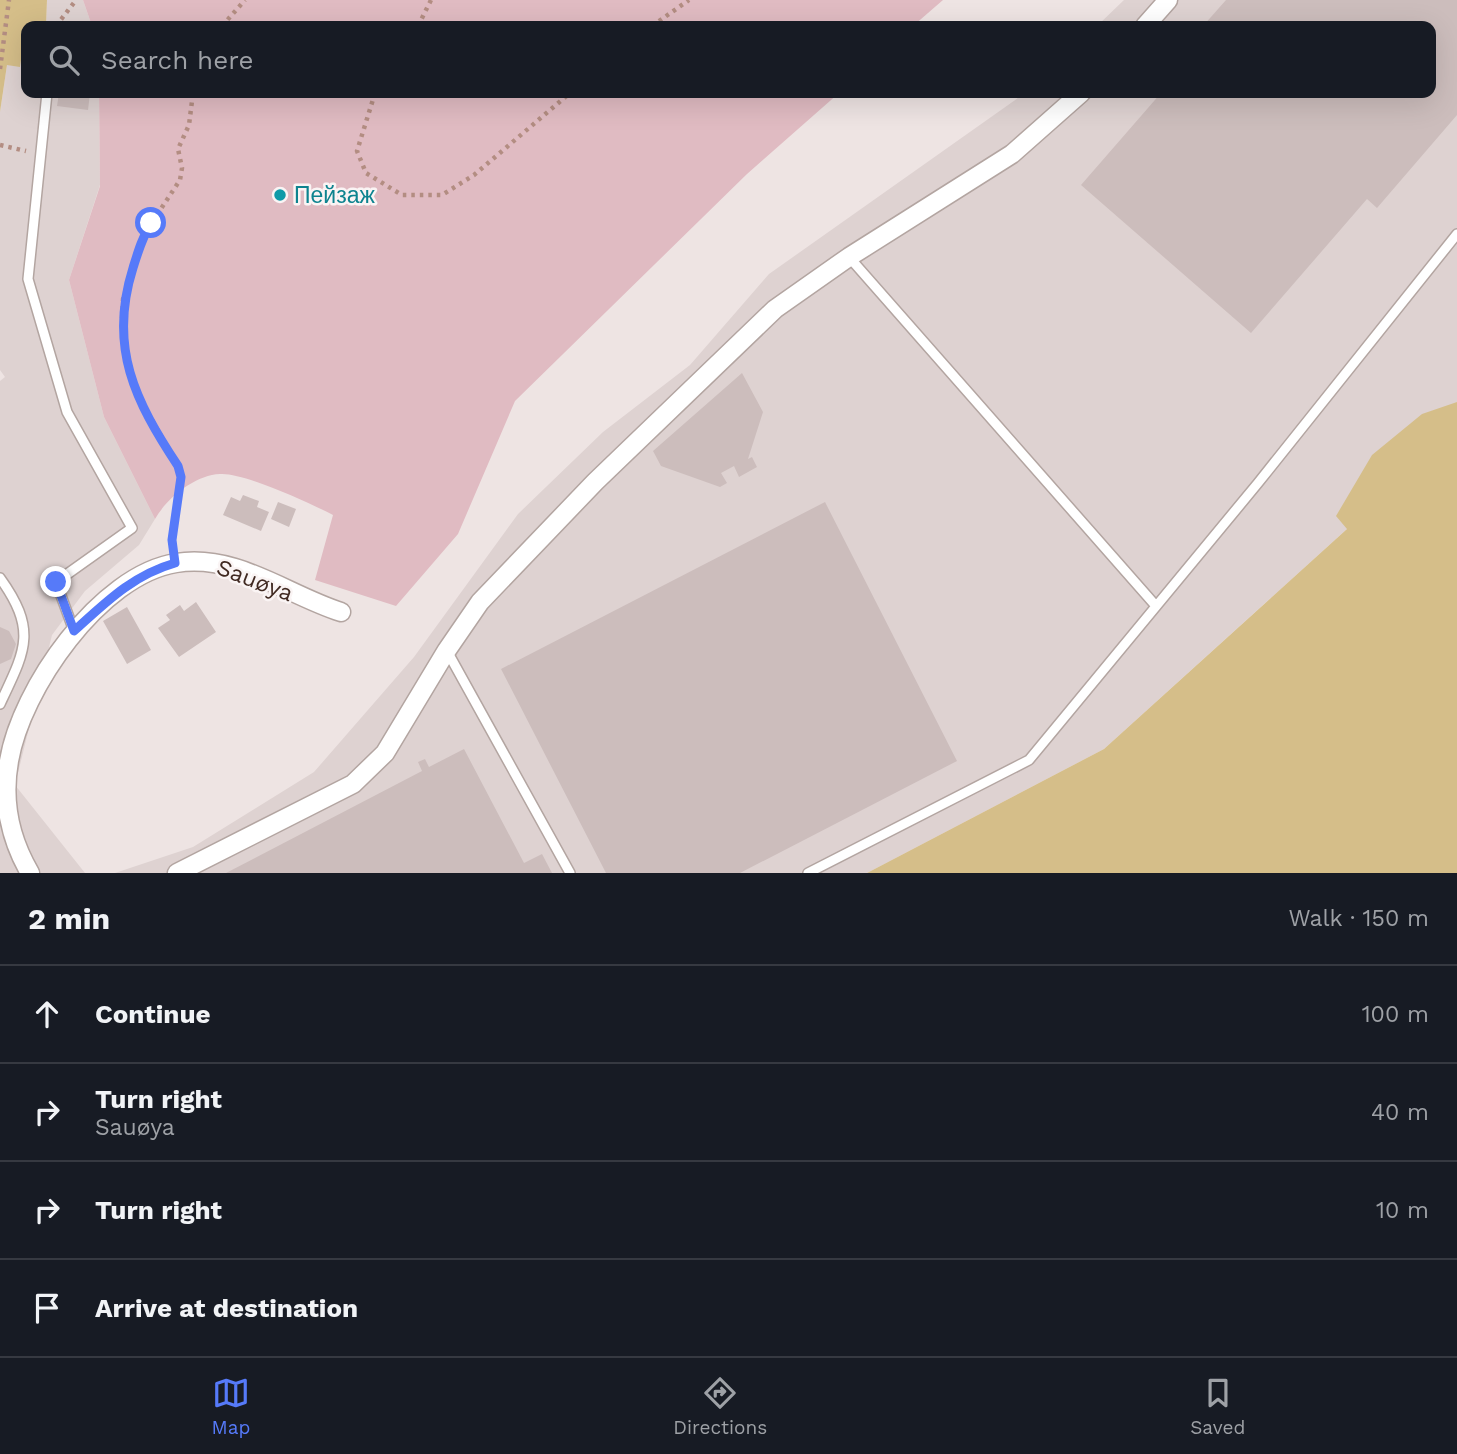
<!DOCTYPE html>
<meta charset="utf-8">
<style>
:root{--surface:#171b24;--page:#242831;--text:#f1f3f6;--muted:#9ea1a6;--line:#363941;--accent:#567af9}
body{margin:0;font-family:"Work Sans",sans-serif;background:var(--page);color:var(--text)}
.stop{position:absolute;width:21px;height:21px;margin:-16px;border:5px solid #567af9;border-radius:50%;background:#fff}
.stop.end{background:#567af9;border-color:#fff;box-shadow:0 2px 7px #0008}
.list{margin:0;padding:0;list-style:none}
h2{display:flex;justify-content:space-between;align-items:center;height:91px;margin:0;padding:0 28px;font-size:30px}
h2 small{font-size:23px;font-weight:400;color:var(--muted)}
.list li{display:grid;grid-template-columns:46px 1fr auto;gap:21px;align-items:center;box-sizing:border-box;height:98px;padding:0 28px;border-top:2px solid var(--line)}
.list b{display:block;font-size:26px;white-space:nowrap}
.list p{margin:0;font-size:23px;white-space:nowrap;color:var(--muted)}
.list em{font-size:23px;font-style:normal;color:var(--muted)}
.icon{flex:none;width:38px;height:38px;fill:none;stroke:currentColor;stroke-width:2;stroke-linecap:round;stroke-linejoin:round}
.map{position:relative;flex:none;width:1457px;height:873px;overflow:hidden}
.search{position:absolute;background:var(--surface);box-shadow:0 7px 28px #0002;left:21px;right:21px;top:21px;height:77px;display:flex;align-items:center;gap:18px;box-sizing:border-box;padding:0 24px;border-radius:14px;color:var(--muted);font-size:26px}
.sheet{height:483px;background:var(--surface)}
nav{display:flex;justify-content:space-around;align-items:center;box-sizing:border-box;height:98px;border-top:2px solid var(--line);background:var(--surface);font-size:19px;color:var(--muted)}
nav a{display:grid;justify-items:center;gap:4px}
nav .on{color:var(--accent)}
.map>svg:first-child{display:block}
</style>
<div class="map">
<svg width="1457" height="873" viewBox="0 0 1457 873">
<rect width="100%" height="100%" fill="#eee4e3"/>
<path fill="#ded2d1" d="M47 0H83L92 26H46Z
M1124 0H1457V402L1348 528 1104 749 867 873H115L193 847 314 772 414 657 518 514 603 432 690 365 769 274 1025 93H1431V26H1097Z
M26 30V93H99L100 185 69 280 104 417 155 519 139 545 85 591 52 635 15 785 85 873H0V381L5 377 0 370V112L7 65Z"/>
<path fill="#e0bbc2" d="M83 0H943L913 26H92Z
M99 93H839L747 174 515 401 458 534 396 606 315 580 333 515C312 504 243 472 220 474 195 475 167 498 155 519L104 417 69 280 100 186Z"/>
<path fill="#d5be89" d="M0 0H47L46 26H26L20 67 7 65 0 112Z
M1457 402V873H867L1104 749 1347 529 1336 516 1372 455 1422 414Z"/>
<path fill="#ccbdbc" d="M1226 0H1457V115L1377 208 1367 199 1251 333 1081 185 1161 93H1431V26H1203Z
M59 93H90L88 110 57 106Z
M742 373 763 412 748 459 752 457 757 467 739 477 734 466 721 473 727 483 720 487 661 466 653 451Z
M243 495 259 501 257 507 269 512 261 531 223 515 231 497 240 501Z
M278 502 296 509 289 527 271 519Z
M825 502 957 761 740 873H606L501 669Z
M196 602 216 632 179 657 158 628 170 620 166 615 180 605 184 611Z
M127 607 151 650 127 664 103 621Z
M0 627 9 631 16 644 11 659 0 664Z
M464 749 524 863 542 854 552 873H226L422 771 418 762 425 759 429 767Z"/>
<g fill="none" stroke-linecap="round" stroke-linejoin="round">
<defs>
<path id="service" d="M47 93 28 279 67 412 132 528 56 582 74 631
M849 257 1156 606
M0 578C38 631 25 651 0 704
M447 651 570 873
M808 873 1029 760 1258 483 1457 234"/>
<path id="minor" d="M1145 26 1168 0
M30 873C10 839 2 800 9 761 21 689 100 575 176 563 236 553 287 595 341 612
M177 873 353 784 385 753 447 650 480 602 595 482 775 309 849 257 1012 154 1081 93"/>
</defs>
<use href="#service" stroke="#b3a5a1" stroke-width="12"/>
<use href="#minor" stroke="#b3a5a1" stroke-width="21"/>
<path stroke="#b38d82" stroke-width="4.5" stroke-dasharray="3.5 5" stroke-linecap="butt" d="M56 26 76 0
M222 26 245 0
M418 26 431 0
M652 26 689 0
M0 69 9 0
M375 93 357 151 366 173 402 195H442L474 175 570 93
M0 145 26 151
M172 543C170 517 184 492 178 466L139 397 128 362 122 319 123 299 143 236 180 180 182 168 178 149 189 125 193 93"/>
<use href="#service" stroke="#fff" stroke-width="9"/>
<use href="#minor" stroke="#fff" stroke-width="18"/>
</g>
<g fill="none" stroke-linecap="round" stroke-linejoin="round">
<path stroke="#567af9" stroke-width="9" d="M56 582 74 631C106 602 133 575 175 563L172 540 181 477 178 466C135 401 108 347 133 268 138 252 142 238 151 223"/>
</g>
<circle fill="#0f9aa8" stroke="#faf4f4" stroke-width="2.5" cx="280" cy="195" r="7"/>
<g text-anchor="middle" stroke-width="5" stroke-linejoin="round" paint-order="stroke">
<g font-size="23" fill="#0d838f" stroke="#faf4f4" text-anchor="start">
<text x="294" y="203">Пейзаж</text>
</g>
<g font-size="23" fill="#412a22" stroke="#faf4f4">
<text transform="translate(255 580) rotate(21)" y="8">Sauøya</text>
</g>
</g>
</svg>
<div class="stop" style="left:151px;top:223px"></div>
<div class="stop end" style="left:56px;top:582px"></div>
<div class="search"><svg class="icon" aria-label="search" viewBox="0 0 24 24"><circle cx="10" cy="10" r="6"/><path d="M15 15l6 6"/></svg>Search here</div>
</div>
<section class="sheet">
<h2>2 min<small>Walk · 150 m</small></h2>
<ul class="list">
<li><svg class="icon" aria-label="ahead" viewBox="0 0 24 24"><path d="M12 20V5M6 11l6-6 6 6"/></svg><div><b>Continue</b></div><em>100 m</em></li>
<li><svg class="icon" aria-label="right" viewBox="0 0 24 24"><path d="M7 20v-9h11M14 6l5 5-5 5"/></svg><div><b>Turn right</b><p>Sauøya</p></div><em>40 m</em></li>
<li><svg class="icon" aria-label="right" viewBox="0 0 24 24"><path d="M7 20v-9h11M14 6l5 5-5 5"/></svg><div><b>Turn right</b></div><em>10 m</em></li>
<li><svg class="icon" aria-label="arrive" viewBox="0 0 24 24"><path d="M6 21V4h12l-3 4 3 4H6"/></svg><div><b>Arrive at destination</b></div></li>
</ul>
</section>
<nav>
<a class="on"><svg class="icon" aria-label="map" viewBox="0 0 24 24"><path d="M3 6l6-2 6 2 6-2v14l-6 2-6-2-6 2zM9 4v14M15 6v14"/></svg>Map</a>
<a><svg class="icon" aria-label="directions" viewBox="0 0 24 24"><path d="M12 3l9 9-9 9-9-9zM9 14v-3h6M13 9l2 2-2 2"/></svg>Directions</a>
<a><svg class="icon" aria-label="saved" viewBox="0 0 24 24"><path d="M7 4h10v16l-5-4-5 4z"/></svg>Saved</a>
</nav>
